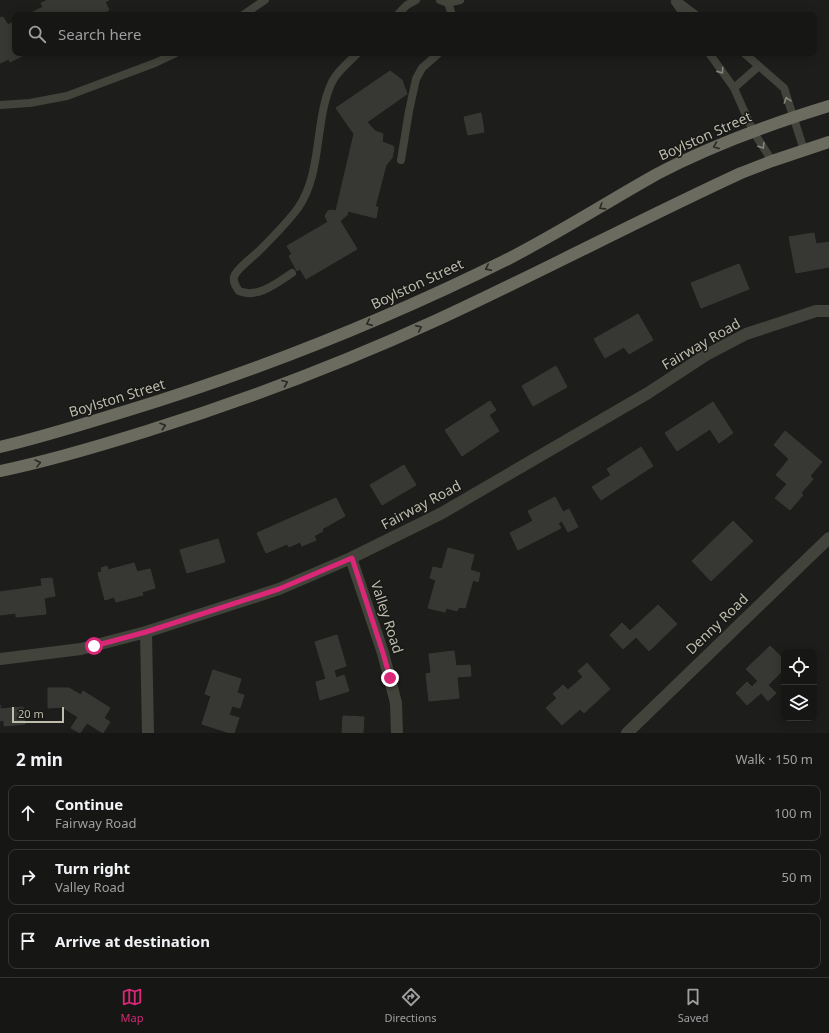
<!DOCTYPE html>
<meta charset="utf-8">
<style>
:root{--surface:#161614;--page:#1f1f1d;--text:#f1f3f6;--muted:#9e9fa0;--line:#353534;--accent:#db2777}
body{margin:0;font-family:"Noto Sans",sans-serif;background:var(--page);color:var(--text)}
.controls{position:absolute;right:12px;bottom:12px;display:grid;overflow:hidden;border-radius:8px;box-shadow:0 2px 10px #0003}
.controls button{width:36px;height:36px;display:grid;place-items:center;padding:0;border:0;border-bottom:1px solid var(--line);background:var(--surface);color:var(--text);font:20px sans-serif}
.scale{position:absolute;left:12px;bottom:10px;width:52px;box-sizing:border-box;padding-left:4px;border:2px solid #bdbcad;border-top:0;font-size:11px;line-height:14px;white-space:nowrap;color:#bdbcad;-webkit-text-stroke:3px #181816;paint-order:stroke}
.stop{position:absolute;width:12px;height:12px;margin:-9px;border:3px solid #db2777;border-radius:50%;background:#fff}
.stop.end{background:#db2777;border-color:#fff;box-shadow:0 1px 4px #0008}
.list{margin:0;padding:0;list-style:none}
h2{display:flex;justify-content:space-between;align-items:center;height:52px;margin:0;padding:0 16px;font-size:17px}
h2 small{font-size:13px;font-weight:400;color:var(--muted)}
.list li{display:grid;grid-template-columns:26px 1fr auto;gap:12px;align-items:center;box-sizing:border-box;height:56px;margin:0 8px 8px;padding:0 8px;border:1px solid var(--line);border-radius:8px}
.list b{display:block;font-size:15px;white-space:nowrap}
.list p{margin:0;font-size:13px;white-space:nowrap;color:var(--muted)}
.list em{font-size:13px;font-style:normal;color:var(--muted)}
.icon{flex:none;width:22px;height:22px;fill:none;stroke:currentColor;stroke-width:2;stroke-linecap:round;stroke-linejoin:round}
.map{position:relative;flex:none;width:829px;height:733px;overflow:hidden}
.search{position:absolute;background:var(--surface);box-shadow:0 2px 10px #0003;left:12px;right:12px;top:12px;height:44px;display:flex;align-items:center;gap:10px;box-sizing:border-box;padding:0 14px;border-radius:8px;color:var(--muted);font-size:15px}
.sheet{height:244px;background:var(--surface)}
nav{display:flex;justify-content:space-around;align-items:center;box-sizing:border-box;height:56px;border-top:1px solid var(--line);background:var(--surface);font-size:11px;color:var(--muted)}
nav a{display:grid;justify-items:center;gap:2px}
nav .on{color:var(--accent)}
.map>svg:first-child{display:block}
</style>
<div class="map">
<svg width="829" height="733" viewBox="0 0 829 733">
<rect width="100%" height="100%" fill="#1d1d1b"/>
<path fill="#373733" stroke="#383a35" d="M48 0H109L105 2 109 10 99 15H27L43 7 41 3Z
M3 17 8 25 15 21V53L26 54 10 62 9 59 0 63V18Z
M390 71 402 80 407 94 367 122 375 131 383 134 382 142 393 146 394 148 392 158 386 165 375 207H378L376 218 348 211 347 215 340 221 357 249 306 279 300 269 297 271 289 256 292 254 287 246 328 222 325 216 328 211 332 210 336 211 354 134 336 108Z
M481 113 484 132 468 135 464 117Z
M814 233 816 244 829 242V267L796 273 789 237Z
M739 264 749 289 701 308 691 283Z
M638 314 653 340 629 354 624 347 605 358 594 339Z
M556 366 567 387 533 406 522 386Z
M490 401 496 410 489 415 499 431 462 456 445 430Z
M713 402 733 433 719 443 710 429 677 451 665 433Z
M785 431 822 462 810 476 813 479 801 493 803 495 790 510 775 498 787 484 776 475 789 459 774 445Z
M641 447 653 466 601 500 592 487 611 475 607 469Z
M404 465 416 485 382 505 370 485Z
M555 497 563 512 569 509 578 527 568 532 562 521 558 523 561 528 518 550 510 533 533 521 528 511Z
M336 498 345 516 322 529 323 531 314 536 316 540 302 546 300 542 289 547 287 544 266 553 257 533Z
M733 521 753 541 711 581 692 561Z
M218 539 225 562 187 573 180 550Z
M448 548 474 555 470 570 480 573 478 582 473 580 465 608 459 607 457 611 446 608 445 612 428 608 436 580 430 578 433 567 442 569Z
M134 563 137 572 150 569 155 588 142 592 143 595 116 602 114 597 105 600 98 573 102 572 101 568 107 566 108 570Z
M52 578 55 596 44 598 46 614 16 617V613L0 615V592L42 586 41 579Z
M658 605 677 624 649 651 636 637 623 649 610 635 622 623 630 631Z
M337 635 346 666 334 670 336 678 344 675 349 691 320 700 316 682 326 679 315 642Z
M770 646 784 660V669L768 685 776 693 768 701 761 693 747 705 736 693 747 682 752 687 758 681 746 669Z
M454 651 456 666 470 665 471 676 457 677 459 698 429 701 426 674 431 673 429 654Z
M587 663 610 689 584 713 580 709 562 725 546 708 557 698 553 694 563 685 568 690 583 677 578 671Z
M213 670 241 679 237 693 244 695 240 708 232 706 229 715 239 718 234 733H230L202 724 211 696 205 694Z
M48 688H69L81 695 83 691 110 708 104 718 110 722 103 733 87 723 80 733 71 728 78 717 62 707 48 708Z
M0 705V709L23 707 25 724 4 726V720L0 721Z
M343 716 364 717 363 733H342Z"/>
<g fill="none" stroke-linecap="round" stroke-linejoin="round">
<path stroke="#42433b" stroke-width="8" d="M440 0 448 3 452 15
M449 0 448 3 460 0
M676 0 696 15
M675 2 684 15
M243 15 265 0
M397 15 407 5 416 0
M709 53 734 88 753 131 772 161
M744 53 784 88 804 150
M734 88 759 66
M0 105 30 103 67 96 155 63 176 53
M401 160 409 111 416 79 422 68 439 53
M292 273C277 283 257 299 239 291 236 287 233 283 234 277 236 269 253 257 259 251 272 238 287 223 298 208 323 172 314 120 332 82 337 71 349 62 358 53"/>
<path stroke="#42433b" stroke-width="12" d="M351 558 383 653 396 703 397 733
M146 632 148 733
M0 659 81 649 146 632 279 589 351 558 442 513 648 393 706 355 746 334 816 311H829
M627 733 829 538"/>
<path stroke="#6b6b5f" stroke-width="12" d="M0 447C43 437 84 424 126 411 257 371 385 320 508 259 559 233 607 202 657 174 712 145 770 124 829 106
M0 471C50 461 99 446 147 431 246 400 343 363 437 320 539 273 639 220 741 173L772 161 829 142"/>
</g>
<defs><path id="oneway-chevron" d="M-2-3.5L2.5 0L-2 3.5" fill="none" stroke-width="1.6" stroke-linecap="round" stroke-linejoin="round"/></defs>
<g stroke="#86867a">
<use href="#oneway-chevron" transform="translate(721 71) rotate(55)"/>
<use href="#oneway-chevron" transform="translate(787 100) rotate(-108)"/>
<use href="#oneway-chevron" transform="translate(762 146) rotate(58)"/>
</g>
<g stroke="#292925">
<use href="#oneway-chevron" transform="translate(716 146) rotate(157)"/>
<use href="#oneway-chevron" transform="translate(602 207) rotate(148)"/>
<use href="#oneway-chevron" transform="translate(488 268) rotate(154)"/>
<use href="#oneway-chevron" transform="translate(369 323) rotate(156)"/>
<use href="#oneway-chevron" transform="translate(419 328) rotate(-24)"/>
<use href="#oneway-chevron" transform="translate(285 383) rotate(-21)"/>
<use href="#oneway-chevron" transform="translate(163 426) rotate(-18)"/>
<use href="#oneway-chevron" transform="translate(38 463) rotate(-14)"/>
</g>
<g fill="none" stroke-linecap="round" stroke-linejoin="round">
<path stroke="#db2777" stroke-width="5" d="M94 646 146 632 279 589 352 558 383 653 390 678"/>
</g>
<g text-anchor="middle" stroke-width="3" stroke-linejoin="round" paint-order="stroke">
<g font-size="14" fill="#bdbcad" stroke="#181816">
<text transform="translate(705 136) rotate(-24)" y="5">Boylston Street</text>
<text transform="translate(417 284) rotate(-25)" y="5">Boylston Street</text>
<text transform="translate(701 344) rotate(-30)" y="5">Fairway Road</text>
<text transform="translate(117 398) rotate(-17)" y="5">Boylston Street</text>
<text transform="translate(421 505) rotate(-28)" y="5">Fairway Road</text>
<text transform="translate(387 617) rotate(72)" y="5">Valley Road</text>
<text transform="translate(717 624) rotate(-44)" y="5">Denny Road</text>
</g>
</g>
</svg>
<div class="controls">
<button><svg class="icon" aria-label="locate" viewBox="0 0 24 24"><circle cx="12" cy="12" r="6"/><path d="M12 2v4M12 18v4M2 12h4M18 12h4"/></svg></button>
<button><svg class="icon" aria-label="layers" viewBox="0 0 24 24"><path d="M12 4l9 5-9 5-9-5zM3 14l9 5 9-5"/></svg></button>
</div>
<div class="scale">20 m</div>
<div class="stop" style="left:94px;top:646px"></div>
<div class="stop end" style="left:390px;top:678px"></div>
<div class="search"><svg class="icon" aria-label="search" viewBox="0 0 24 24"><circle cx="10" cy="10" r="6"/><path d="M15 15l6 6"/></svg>Search here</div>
</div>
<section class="sheet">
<h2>2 min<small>Walk · 150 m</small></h2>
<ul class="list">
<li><svg class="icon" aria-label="ahead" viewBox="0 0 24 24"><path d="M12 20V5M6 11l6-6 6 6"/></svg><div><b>Continue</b><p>Fairway Road</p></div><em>100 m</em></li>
<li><svg class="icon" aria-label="right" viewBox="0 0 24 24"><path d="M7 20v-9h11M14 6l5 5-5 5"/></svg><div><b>Turn right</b><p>Valley Road</p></div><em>50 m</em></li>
<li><svg class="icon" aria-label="arrive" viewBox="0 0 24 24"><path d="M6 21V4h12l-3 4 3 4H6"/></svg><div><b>Arrive at destination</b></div></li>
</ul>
</section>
<nav>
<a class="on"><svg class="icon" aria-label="map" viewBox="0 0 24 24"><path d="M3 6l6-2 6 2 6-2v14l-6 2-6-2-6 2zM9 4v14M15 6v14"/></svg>Map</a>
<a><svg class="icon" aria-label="directions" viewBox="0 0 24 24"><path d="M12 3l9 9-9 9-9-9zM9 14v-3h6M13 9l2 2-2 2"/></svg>Directions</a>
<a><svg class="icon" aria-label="saved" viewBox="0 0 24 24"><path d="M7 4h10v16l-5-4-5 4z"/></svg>Saved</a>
</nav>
